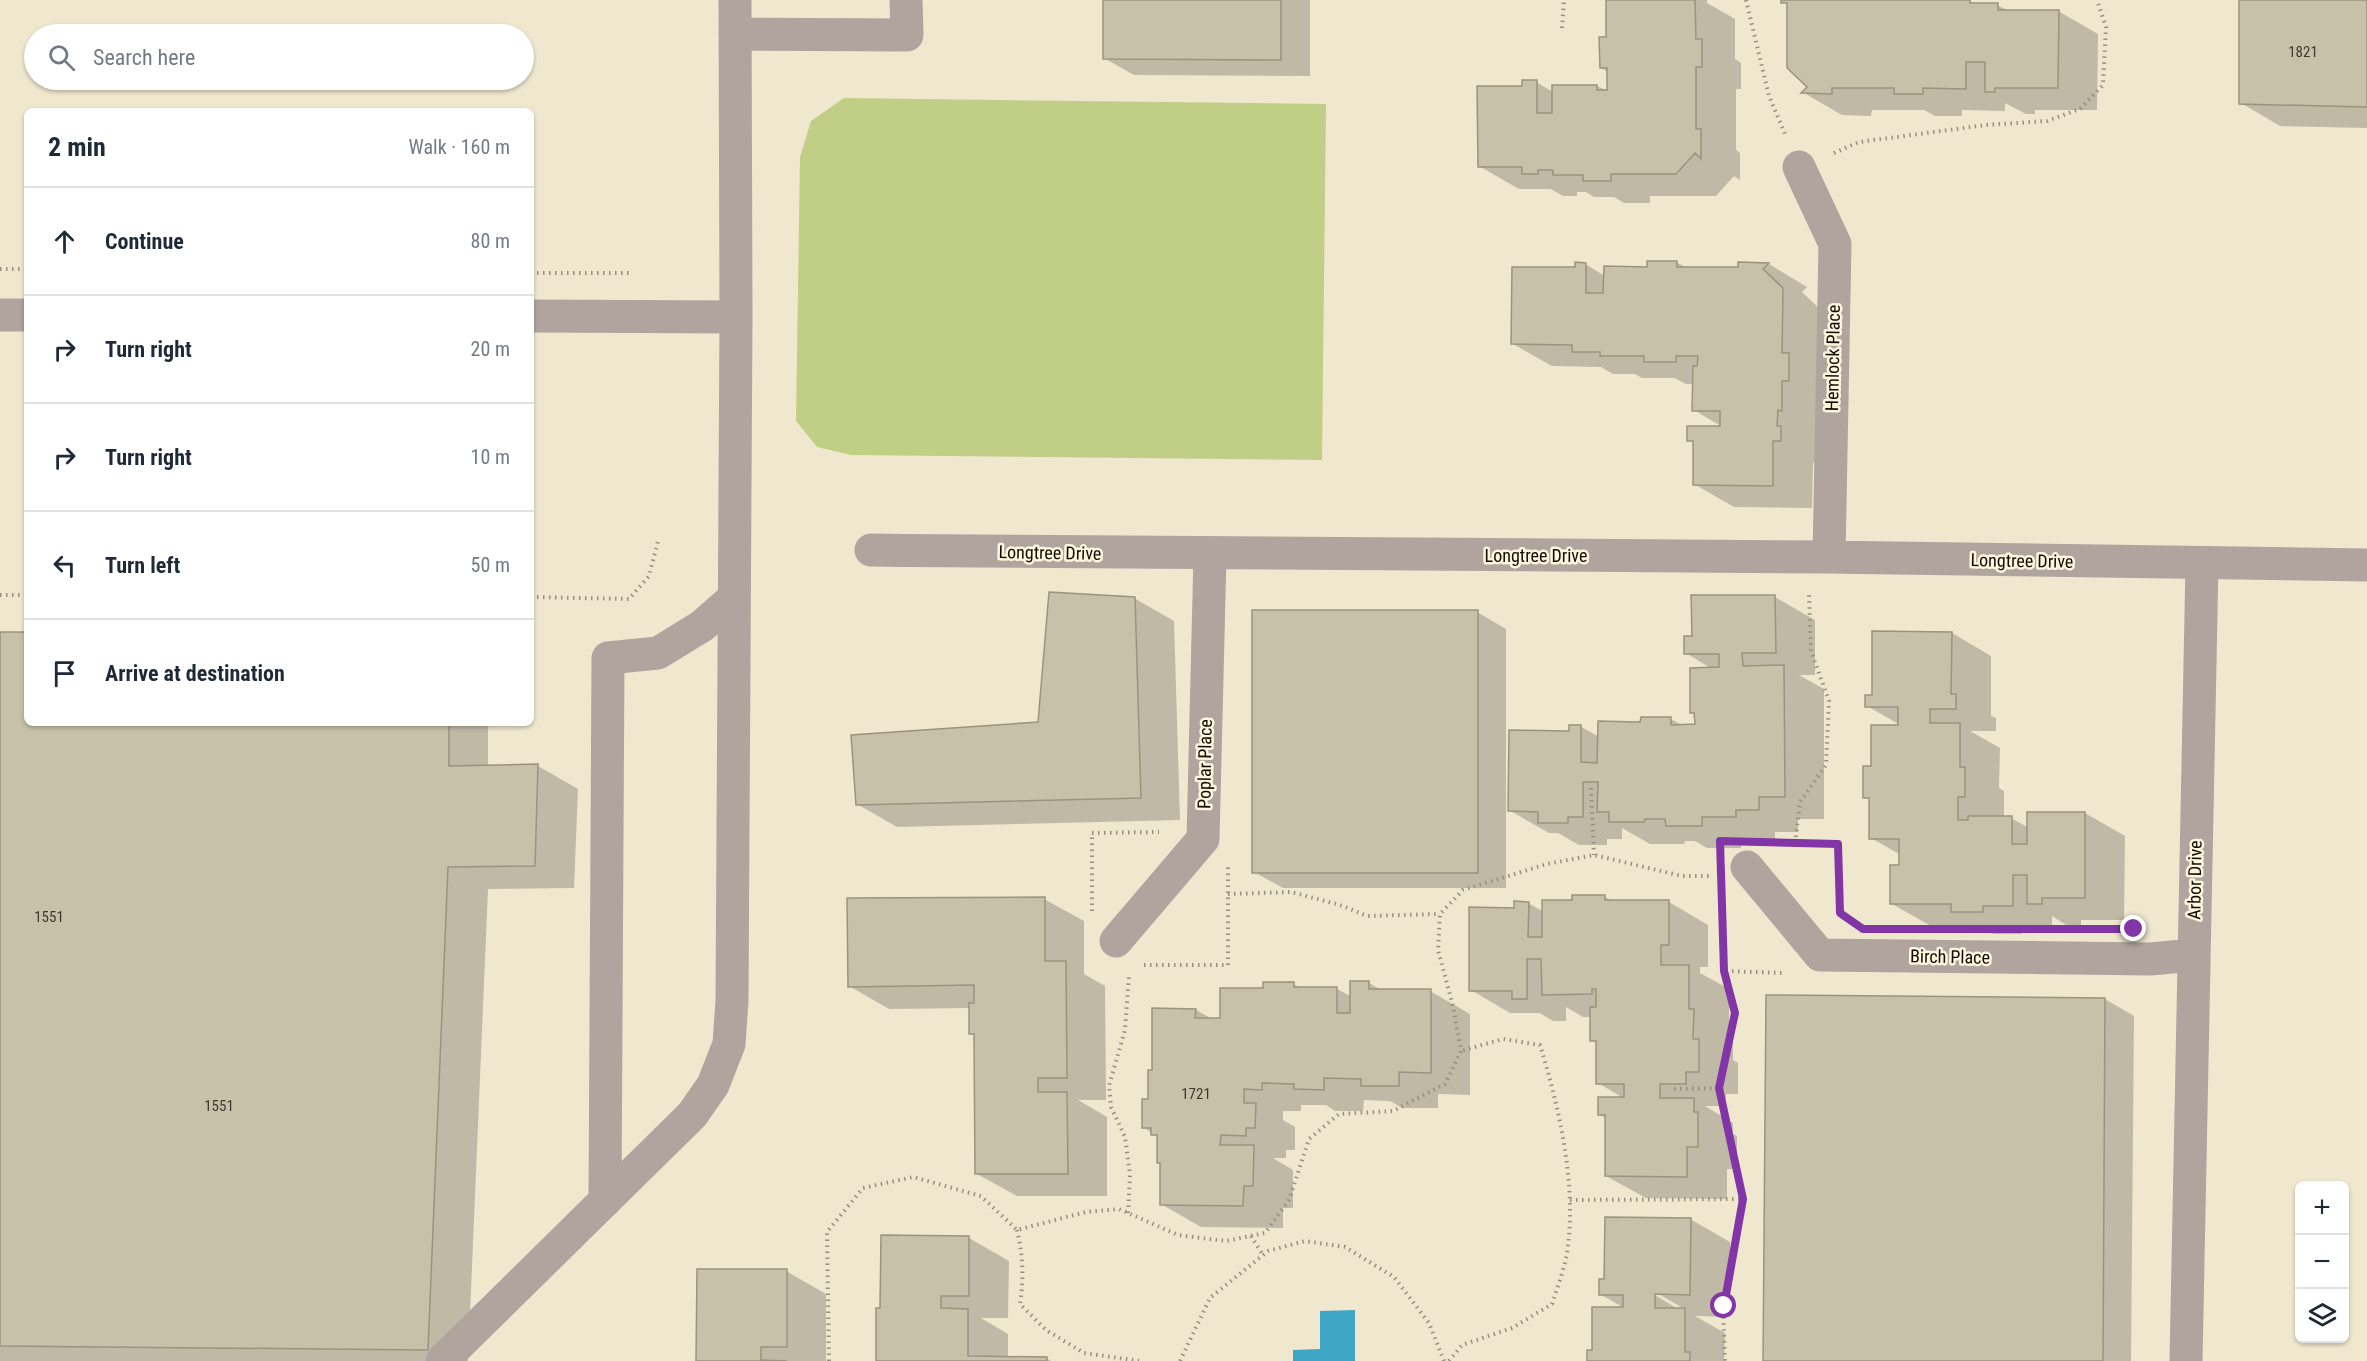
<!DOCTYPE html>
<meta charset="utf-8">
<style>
:root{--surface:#fff;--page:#f6f6f7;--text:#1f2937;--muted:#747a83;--line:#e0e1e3}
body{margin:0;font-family:"Roboto Condensed",sans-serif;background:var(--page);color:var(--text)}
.controls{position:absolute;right:18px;bottom:18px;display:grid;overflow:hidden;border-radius:9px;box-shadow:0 2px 4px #0004}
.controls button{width:54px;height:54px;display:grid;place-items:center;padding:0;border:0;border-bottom:2px solid var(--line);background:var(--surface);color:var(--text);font:30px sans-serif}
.stop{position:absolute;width:18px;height:18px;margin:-14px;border:4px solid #8235a6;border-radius:50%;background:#fff}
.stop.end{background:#8235a6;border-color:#fff;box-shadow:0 2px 6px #0008}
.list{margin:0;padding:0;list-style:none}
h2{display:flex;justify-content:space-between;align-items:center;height:78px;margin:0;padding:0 24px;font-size:26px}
h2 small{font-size:20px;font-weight:400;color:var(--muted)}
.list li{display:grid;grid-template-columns:39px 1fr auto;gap:18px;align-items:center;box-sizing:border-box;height:108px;padding:0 24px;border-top:2px solid var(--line)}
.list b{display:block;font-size:22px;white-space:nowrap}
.list em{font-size:20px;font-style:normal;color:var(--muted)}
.icon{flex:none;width:33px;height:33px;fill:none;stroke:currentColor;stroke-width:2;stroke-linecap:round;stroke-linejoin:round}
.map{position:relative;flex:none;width:2367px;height:1361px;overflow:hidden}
.search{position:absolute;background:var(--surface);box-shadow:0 2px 4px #0004;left:24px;top:24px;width:510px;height:66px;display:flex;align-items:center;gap:15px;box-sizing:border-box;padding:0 21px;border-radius:33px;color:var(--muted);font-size:22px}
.panel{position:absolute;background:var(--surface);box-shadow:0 2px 4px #0004;left:24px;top:108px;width:510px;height:618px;border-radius:9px}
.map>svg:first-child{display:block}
</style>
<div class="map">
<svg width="2367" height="1361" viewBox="0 0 2367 1361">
<rect width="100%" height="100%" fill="#efe8cf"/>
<path fill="#c1ce85" d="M844 98 1326 104 1322 460 851 455 817 447 796 421 800 157 811 121Z"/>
<path fill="#3fa5c4" d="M1355 1310V1361H1293V1350L1320 1349V1311Z"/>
<path fill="#0003" fill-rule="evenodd" d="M1105 0H1310V76L1134 75 1104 58Z
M1607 0H1707V3L1735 19V59L1741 63V89H1736V150L1740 153V180L1734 176 1716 196H1650V203H1624L1614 197H1594L1586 192H1577V196H1563L1551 189H1519L1479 166 1523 88 1536 82 1553 92 1597 86 1608 91V72L1601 68 1608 38Z
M1782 0 1969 1 1976 5H1997L2009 11H2058L2098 34 2097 110H2035V114H2026L2005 103V111L1962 110V116H1935L1924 110H1872L1871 116 1842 115 1804 93 1809 87 1789 6Z
M2241 0H2367V128L2280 126 2241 103Z
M1676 262 1687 268 1740 269V264H1769L1807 287 1802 292 1823 312 1820 463H1813L1812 508 1734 507 1694 484V443L1689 440 1724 428 1694 410V384H1686L1674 378H1642L1635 374H1613L1601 367 1552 366 1513 344 1576 268 1585 264 1605 276Z
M1775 597 1815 620V675H1799L1824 689V819H1798V832H1775V839H1741V848H1707L1695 841H1685L1684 844H1650L1622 828V839H1607V845H1579L1558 833H1549L1509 810 1570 732 1580 726 1599 737 1641 723 1671 719 1683 726 1696 725V715L1692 712 1712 669 1686 653 1693 638Z
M1134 598 1174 621 1180 820 897 827 857 804 1039 723Z
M1477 612 1506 629V888H1283L1254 872Z
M0 633 27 634V723H488V767L538 766 578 789 574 888 488 889 468 1361H0Z
M1952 633 1991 656V716L1996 718V731H1970L2000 748 1999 788 2004 791V818H2011L2029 828V813H2085L2125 836 2124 920H2081V926H2068L2052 916V928H2022V934H1993L1980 926H1931L1892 904 1901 867V855L1871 838V800L1865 797 1872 768 1902 726 1867 706 1873 696Z
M1605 897 1613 901 1669 902 1708 925V967H1700V973L1729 989V1031L1733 1034V1060L1738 1063V1094H1726V1106H1705L1733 1123V1134L1737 1136V1169H1727V1199L1646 1198 1606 1176V1118L1599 1114 1625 1099 1598 1083V1044L1592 1040V1017H1583L1566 1007V1021H1553L1540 1013H1510L1471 990 1516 909 1528 903 1544 912 1573 902Z
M1044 899 1084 921V974L1105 986 1106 1100H1078L1107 1117V1196H1017L977 1174 975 1036 971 1034V1008L889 1009 849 986Z
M1352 983H1369L1383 991H1430L1470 1014V1095L1438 1094V1108H1402L1390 1101 1364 1100 1363 1111H1335L1326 1105H1301V1111H1283V1120L1295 1127V1150H1286V1158H1273L1293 1170V1208H1283V1228L1201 1227 1161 1204 1162 1164 1158 1137 1143 1127 1154 1071 1196 1010 1212 1019H1221L1265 990 1293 984 1303 989H1337L1352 997Z
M2105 999 2134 1016 2131 1361H1764Z
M1690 1219 1730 1242 1729 1317 1695 1316 1725 1333 1724 1361H1588L1626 1309 1600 1294 1606 1280ZM1650 1289 1686 1310H1680L1648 1291Z
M882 1237 969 1238 1009 1261 1008 1318H981L1008 1334V1358H1046L1051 1361H877L882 1310Z
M786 1271 826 1294V1361H698Z"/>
<path fill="#c8c1a9" stroke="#9b947d" stroke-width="1.5" d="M1103 0H1281V60L1103 59Z
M1606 0H1695L1696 39H1702V67H1696V129H1701V159L1695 153 1676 174H1611V181H1583V175H1553V170H1538V174H1522V167H1478L1477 86H1522V80H1537V113H1552V85H1597V90H1607V68H1600L1599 37H1606Z
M1781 0H1970V3H1998V10H2059L2058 88H1995V92H1985V62H1966V89L1923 88V94H1894V88H1832V94L1801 93 1807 87 1787 68V3H1781Z
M2239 0H2367V107L2239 104Z
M1647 261H1677V267H1738V262L1769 263 1763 269 1783 288 1782 353H1789V381H1782V411L1778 410 1777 426H1781V441H1773V486L1693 485V441H1687V426H1720V411H1692L1693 366H1697L1698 356H1676V362H1644V356H1600V352H1572V345L1511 344 1512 267H1575V262L1586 263V293H1603L1604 266 1647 267Z
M1049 592 1135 597 1141 798 856 805 851 735 1038 722Z
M1691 595H1775L1776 653H1742L1743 666 1784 665 1785 797H1759V810H1736V817H1702V826H1666L1665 819H1645L1644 822H1609V812H1597L1598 782H1583V817H1568V823H1538V812L1508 811 1509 730 1569 731V725H1581V762L1597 763 1598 721 1640 722 1641 717H1671V725L1695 724 1694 713H1690V668L1719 667V654H1684V636H1692Z
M1252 610H1478V873H1252Z
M1872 631 1952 632 1951 694H1956V709H1930V723H1960V767H1965V797H1958V820H1968V816H2012V844H2027V812H2085V898H2042V904H2027V875H2013V906H1983V912H1951V904H1890V865H1899V839H1869V798H1863V766H1871V725H1898V707H1865V695H1872Z
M0 632H27V723H449V766L538 764 535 866 448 867 428 1350 0 1346Z
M1572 895H1605V900H1669V945H1661V965H1689V1009H1694L1693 1039H1699V1072H1686V1084H1660V1098H1694V1112H1698V1147H1687V1177L1605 1176V1115H1598V1097H1624V1084H1596V1041H1590V1007H1596V989H1592V994L1542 995 1541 959H1527V999H1512V991H1469V907L1514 908V901L1529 902 1528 937H1542V900H1572Z
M1045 897V961H1066L1067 1078H1038V1092H1067L1068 1174H975L974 1034H969V1003H974V985L848 987 847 898Z
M1350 981H1369V989H1431V1073L1399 1072V1086H1361V1079L1324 1078V1090L1294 1089V1084L1262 1083V1090L1244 1089V1103H1256L1255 1128H1246V1136L1221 1135 1220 1145H1254L1253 1186H1244L1243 1206 1160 1205V1163H1157V1135H1151V1128H1142V1099H1148V1070H1152V1008L1196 1009 1195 1018H1220V988H1263V982H1294V987H1337V1013H1350Z
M1766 995 2105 998 2103 1361H1763Z
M1605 1217 1691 1218 1690 1295 1655 1294V1308H1685V1352H1690V1361H1587V1350H1592V1307H1623V1295H1599V1279H1604Z
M881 1235 969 1236V1296H941V1308L968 1309V1356L1047 1357V1361H876V1308H880Z
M697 1269H787V1347H761V1360L787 1361H696Z"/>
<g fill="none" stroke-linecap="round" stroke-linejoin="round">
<path stroke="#96917f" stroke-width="4" stroke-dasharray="1.5 4.5" stroke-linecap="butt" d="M1746 0 1769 96 1785 134
M1562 28 1564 0
M1834 153 1859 142 1986 125 2047 121 2080 109 2103 85 2106 27 2097 0
M0 269H27
M531 273H629
M0 595H27
M531 597 629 599 649 576 658 541
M1591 788 1594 855
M1775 843 1838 844 1840 913 1846 917
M1795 843 1800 802 1826 765 1829 701 1811 651 1809 595
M1228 894 1291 892 1340 905 1367 916 1440 914
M1722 896 1723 971 1785 973
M1092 911V833L1159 832
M1144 965H1228V867
M1723 971 1735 1013 1719 1088 1743 1199 1723 1306 1725 1361
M1674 1089 1719 1088
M1570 1200 1743 1199
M1128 1213 1130 1175 1125 1137 1111 1107 1109 1086 1125 1030 1129 974
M1017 1230C1023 1255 1024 1278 1020 1304L1046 1330 1084 1353 1139 1361
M1251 1236 1263 1255
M829 1361 827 1232 863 1188 913 1177 981 1196 1017 1230 1086 1212 1119 1209 1178 1235 1226 1241 1265 1233 1289 1200 1309 1139 1339 1114 1393 1111 1445 1084 1461 1051 1453 1006 1438 950 1440 914 1463 890 1547 864 1594 855 1682 876H1712
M1180 1361 1210 1298 1268 1251 1305 1241 1345 1247 1394 1277 1429 1323 1444 1361
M1449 1361 1462 1345 1512 1328 1552 1304C1558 1285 1566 1265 1568 1246 1576 1181 1559 1107 1540 1045L1503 1039 1461 1051"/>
<path stroke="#afa59e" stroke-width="33" d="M735 34 907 35 906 0
M1799 167 1835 244 1829 557
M0 315H27
M531 316 736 317
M871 550C1189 554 1507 555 1826 557 2006 559 2186 564 2367 565
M1747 867 1820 955 2150 959 2194 955
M1116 941 1203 839 1210 555
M605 1201 608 658 658 653 702 626 734 598
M442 1361 692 1115 713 1085 729 1044 732 1001 736 317 735 0
M2186 1361 2202 564"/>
</g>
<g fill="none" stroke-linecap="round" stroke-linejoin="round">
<path stroke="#8235a6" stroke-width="8" d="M1724 1306 1743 1199 1719 1088 1735 1013 1724 971 1720 841 1838 844 1840 913 1863 929H2134"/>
</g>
<g text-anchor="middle" stroke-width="5" stroke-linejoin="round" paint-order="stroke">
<g font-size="15" fill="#3d392e">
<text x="2303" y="57">1821</text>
<text x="49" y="922">1551</text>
<text x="1196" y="1099">1721</text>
<text x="219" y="1111">1551</text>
</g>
<g font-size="18" fill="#0f0c05" stroke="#fdf5dc">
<text transform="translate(1833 358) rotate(-89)" y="6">Hemlock Place</text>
<text transform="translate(1050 553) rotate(1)" y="6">Longtree Drive</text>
<text x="1536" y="562">Longtree Drive</text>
<text transform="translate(2022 561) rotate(1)" y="6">Longtree Drive</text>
<text transform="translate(1205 764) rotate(-89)" y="6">Poplar Place</text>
<text transform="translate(2195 880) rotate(-89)" y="6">Arbor Drive</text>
<text transform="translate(1950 957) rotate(1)" y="6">Birch Place</text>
</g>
</g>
</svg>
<div class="controls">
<button>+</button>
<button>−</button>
<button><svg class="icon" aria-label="layers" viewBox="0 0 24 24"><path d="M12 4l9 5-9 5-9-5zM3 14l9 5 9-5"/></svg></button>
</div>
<div class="stop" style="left:1724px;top:1306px"></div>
<div class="stop end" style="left:2134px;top:929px"></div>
<div class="search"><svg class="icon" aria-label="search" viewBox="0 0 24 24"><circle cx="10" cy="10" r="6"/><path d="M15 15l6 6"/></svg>Search here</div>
<section class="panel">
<h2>2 min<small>Walk · 160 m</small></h2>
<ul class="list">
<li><svg class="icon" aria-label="ahead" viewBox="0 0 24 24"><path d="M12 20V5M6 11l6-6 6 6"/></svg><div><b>Continue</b></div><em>80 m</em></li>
<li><svg class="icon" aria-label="right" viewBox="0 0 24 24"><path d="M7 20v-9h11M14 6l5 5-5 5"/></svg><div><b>Turn right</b></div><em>20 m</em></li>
<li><svg class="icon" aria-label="right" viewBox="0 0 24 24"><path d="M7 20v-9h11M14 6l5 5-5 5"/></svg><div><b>Turn right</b></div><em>10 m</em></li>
<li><svg class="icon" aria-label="left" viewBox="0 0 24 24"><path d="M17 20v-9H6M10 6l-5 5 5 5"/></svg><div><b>Turn left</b></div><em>50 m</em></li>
<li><svg class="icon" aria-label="arrive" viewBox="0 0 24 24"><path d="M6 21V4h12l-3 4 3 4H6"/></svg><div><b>Arrive at destination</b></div></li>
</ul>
</section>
</div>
